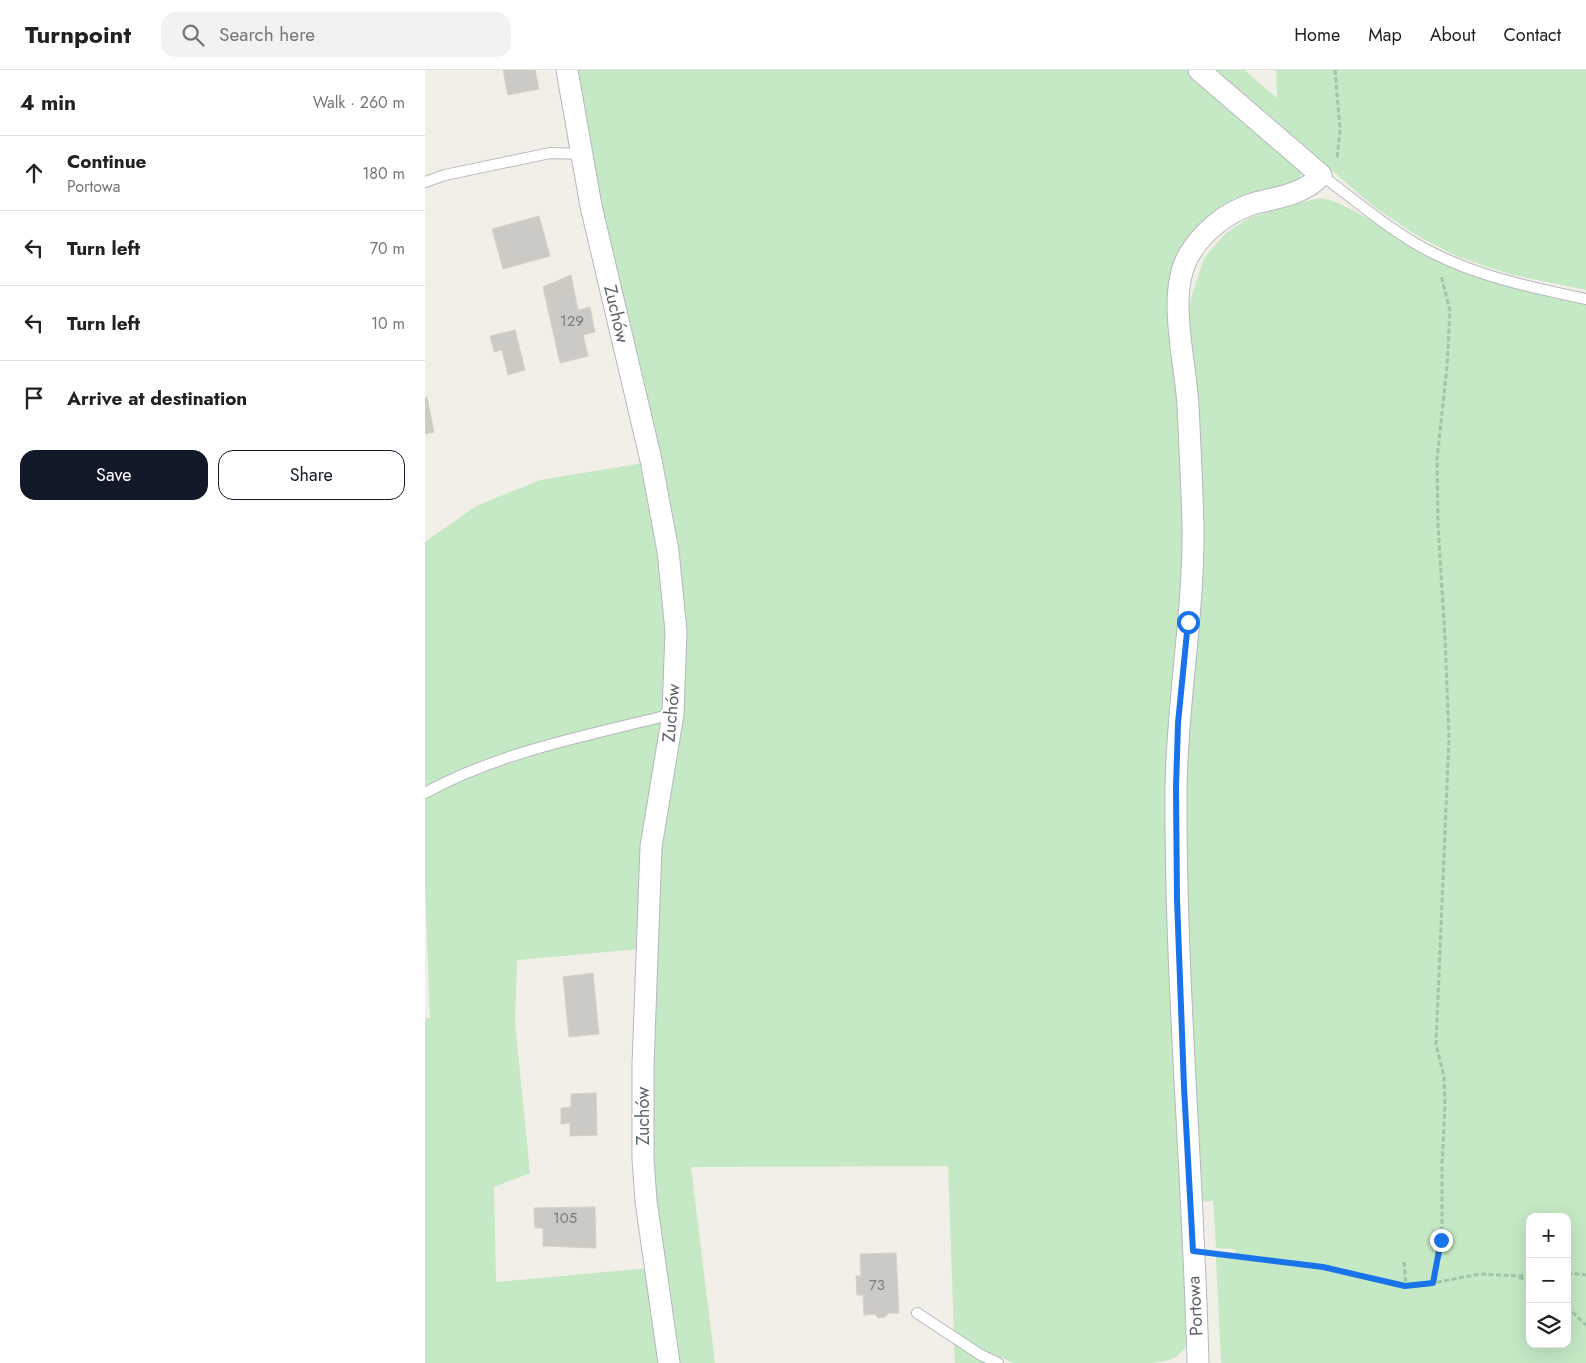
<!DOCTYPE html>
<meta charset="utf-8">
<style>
:root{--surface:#fff;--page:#f2f2f2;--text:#222;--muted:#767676;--line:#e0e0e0;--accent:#111827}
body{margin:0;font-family:Jost,sans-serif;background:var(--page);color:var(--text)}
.controls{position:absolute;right:15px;bottom:15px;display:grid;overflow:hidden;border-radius:10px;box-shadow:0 5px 20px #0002}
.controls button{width:45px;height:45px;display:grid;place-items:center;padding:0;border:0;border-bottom:1px solid var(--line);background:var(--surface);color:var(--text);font:25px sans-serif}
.stop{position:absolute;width:15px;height:15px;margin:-11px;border:4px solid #1a73e8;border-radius:50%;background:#fff}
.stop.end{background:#1a73e8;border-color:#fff;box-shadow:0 1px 5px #0008}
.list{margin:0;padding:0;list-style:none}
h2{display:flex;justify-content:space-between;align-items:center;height:65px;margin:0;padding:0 20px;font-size:21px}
h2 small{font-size:16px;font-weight:400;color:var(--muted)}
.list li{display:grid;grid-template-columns:32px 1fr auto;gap:15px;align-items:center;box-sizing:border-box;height:75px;padding:0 20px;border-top:1px solid var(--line)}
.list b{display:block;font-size:19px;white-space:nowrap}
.list p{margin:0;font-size:16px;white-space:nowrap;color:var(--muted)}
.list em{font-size:16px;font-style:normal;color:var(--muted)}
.actions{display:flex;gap:10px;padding:15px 20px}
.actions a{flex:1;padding:11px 0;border:1px solid var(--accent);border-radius:15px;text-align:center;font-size:18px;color:var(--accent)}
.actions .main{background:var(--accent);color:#fff}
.icon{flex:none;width:28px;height:28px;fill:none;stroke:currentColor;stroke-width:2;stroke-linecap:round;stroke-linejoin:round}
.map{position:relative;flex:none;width:1161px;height:1293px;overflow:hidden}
header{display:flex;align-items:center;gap:30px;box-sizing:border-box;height:70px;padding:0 25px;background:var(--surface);border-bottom:1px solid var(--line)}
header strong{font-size:24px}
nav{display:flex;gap:28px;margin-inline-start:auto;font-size:18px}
.search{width:350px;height:45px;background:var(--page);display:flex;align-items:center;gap:12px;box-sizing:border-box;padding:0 18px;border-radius:15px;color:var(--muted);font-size:19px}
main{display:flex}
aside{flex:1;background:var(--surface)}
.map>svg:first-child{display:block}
</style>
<header>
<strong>Turnpoint</strong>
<div class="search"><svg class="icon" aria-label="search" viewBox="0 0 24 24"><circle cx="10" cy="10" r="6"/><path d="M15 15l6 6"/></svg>Search here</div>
<nav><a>Home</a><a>Map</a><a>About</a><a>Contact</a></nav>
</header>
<main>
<aside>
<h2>4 min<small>Walk · 260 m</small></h2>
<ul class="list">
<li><svg class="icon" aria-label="ahead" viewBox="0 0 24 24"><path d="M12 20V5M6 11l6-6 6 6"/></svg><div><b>Continue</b><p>Portowa</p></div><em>180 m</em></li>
<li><svg class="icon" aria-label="left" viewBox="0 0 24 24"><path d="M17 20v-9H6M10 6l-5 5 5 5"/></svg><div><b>Turn left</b></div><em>70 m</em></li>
<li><svg class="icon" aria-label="left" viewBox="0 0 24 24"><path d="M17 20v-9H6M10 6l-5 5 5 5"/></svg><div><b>Turn left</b></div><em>10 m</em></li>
<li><svg class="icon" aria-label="arrive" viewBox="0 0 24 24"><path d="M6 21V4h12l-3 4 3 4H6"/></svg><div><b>Arrive at destination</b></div></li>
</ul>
<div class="actions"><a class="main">Save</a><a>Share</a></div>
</aside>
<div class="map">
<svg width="1161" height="1293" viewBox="0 0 1161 1293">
<rect width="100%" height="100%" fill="#f1efe8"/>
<path fill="#c5e8c5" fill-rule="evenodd" d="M152 0H766L875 97 876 104 873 113 758 185V1135L761 1276C752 1290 743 1291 727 1293H589L558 1280 529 1263 523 1096 266 1097 290 1293H250L223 1089 233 777 256 560 173 136Z
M788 0H819L852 28 851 0H1161V220L1088 205 1033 187 991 165 952 139Z
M897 128C937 138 968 169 1004 187 1053 212 1107 224 1161 234V1293H796L791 1187 811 1188 810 1179 791 1178 788 1131 773 1132 760 833V260L766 228 779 188 801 163 824 148 871 133ZM1105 1147H1142V1274H1105Z
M219 393 245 561 243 642 215 879 92 890 90 953 105 1103 69 1117 71 1212 224 1198 237 1293H0V948H5L0 815V472L51 436 115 410Z
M529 1274 563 1293H530Z"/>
<path fill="#cccac5" stroke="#d6d1c6" d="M78 0H110L114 19 83 25Z
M114 146 125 186 78 199 67 159Z
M146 205 153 240 165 237 170 262 158 265 163 286 135 293 118 217Z
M90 260 100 300 83 305 77 280 69 282 65 266Z
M0 327H2L9 362 0 364Z
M168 903 174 964 144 967 138 907Z
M171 1023 172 1065 145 1066V1053L136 1054V1038L146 1037V1024Z
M170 1137 171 1178 118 1176V1158H110L109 1138Z
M471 1183 474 1243H464L460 1247 453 1248 450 1244 439 1245 438 1225H432L431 1206H436L435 1184Z"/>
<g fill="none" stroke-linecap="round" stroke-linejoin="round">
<defs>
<path id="service" d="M896 105C932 131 967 163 1008 183 1055 207 1109 218 1161 229
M0 112 20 105 125 83 157 84
M0 723C76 681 165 665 248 644
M492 1243 556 1285 573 1293"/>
<g id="minor">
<path id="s1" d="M142 0 166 136 226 390 243 481 251 561 248 644 226 777 218 995V1089L221 1131 244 1293"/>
<path d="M773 1293C768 1101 750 910 751 719 752 631 769 545 768 457 767 417 765 376 763 336 761 293 741 223 764 185 778 161 801 143 827 134 852 127 879 125 896 105L774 0"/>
</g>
</defs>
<use href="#service" stroke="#b5b8bc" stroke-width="12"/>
<use href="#minor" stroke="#b5b8bc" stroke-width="23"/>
<path stroke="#9cc7a9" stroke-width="3" stroke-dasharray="5 2.5" stroke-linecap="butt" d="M910 0 915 59 912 89
M790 1184 898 1197 981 1216 1008 1213 1055 1204 1094 1206 1105 1205
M979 1192 981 1216
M1142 1203 1161 1205
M1094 1207 1105 1212
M1008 1213 1017 1170V1094L1020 1035 1019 1007 1011 974 1024 668 1020 568 1013 454 1012 389 1022 296 1025 241 1016 205
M1142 1237 1161 1255"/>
<use href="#service" stroke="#fff" stroke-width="10"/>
<use href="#minor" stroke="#fff" stroke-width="21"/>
</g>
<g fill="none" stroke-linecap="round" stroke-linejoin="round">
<path stroke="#1a73e8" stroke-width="6" d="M763 552 753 653 751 718 752 829 759 1017 768 1181 898 1197 980 1216 1008 1213 1016 1170"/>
</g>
<g text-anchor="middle" stroke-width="4" stroke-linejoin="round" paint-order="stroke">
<g font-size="15" fill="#7a7d7f">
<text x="147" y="256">129</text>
<text x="140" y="1153">105</text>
<text x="452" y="1220">73</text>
</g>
<g font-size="18" fill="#5f6368" stroke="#fff">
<text dy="6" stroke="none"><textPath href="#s1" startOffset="249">Zuchów</textPath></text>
<text transform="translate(246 643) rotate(-85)" y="6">Zuchów</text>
<text transform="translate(218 1046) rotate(-90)" y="6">Zuchów</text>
<text transform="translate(770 1236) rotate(-93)" y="6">Portowa</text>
</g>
</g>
</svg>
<div class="controls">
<button>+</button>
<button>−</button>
<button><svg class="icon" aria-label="layers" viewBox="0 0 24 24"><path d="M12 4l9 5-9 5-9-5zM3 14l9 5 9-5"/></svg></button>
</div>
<div class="stop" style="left:763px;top:552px"></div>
<div class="stop end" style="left:1016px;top:1170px"></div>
</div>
</main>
